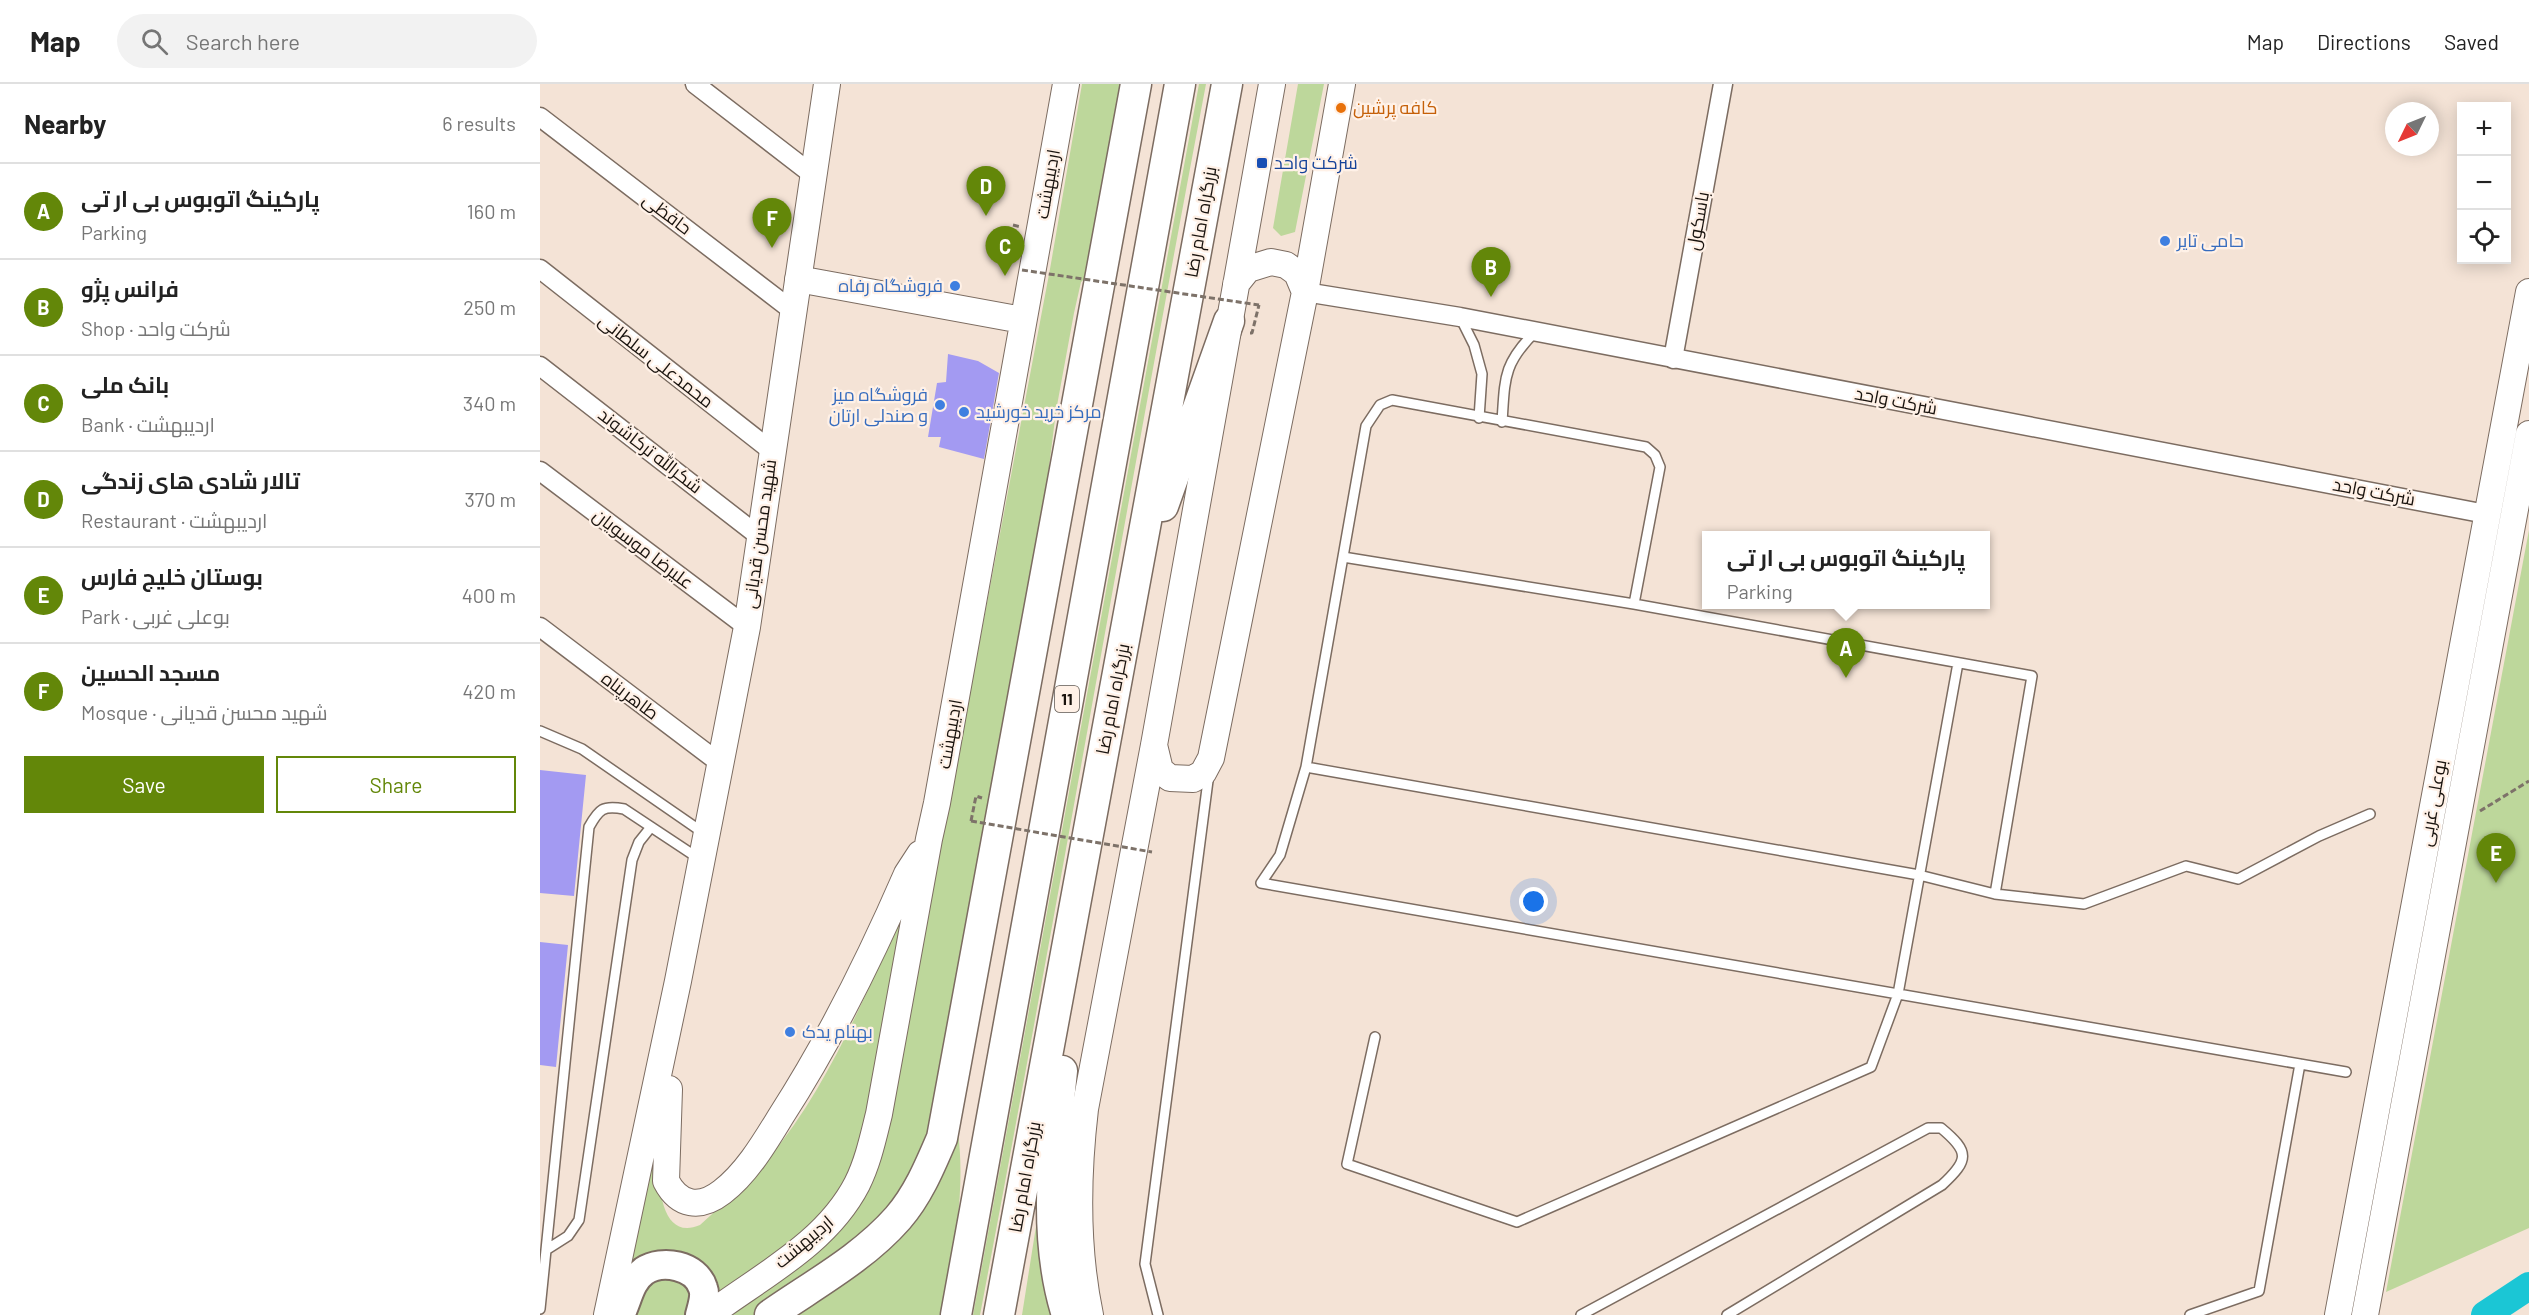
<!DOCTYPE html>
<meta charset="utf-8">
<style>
:root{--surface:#fff;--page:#f2f2f2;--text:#222;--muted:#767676;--line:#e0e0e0;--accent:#638709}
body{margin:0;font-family:Barlow,Cairo,sans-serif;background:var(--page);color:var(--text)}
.controls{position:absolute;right:18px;top:18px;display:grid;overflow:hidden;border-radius:0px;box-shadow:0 3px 15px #0003}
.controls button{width:54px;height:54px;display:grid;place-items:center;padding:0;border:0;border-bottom:2px solid var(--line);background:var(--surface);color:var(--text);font:30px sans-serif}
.compass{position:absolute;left:1845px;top:18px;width:54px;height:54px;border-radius:50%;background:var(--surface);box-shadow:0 3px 15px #0003;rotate:227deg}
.you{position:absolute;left:994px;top:818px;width:21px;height:21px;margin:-15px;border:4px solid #fff;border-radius:50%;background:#1a73e8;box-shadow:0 0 0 9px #1a73e833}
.badge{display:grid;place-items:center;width:39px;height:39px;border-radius:50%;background:var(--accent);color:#fff;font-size:20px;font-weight:700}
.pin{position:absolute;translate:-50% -50px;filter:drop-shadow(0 2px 3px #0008)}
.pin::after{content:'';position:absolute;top:32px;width:21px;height:18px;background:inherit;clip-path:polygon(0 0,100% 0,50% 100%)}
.popup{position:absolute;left:1162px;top:447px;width:288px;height:78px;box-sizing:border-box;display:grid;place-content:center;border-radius:0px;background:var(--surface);filter:drop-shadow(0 2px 4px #0005);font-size:20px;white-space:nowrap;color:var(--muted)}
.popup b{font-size:22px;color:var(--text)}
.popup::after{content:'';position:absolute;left:50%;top:100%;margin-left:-12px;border:12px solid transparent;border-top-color:var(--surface)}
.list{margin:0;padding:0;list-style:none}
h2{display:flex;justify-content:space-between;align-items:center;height:78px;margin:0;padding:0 24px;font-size:26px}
h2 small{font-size:20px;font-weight:400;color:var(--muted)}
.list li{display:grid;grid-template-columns:39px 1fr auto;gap:18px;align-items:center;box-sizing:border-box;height:96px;padding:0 24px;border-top:2px solid var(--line)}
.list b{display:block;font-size:22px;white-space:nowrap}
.list p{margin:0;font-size:20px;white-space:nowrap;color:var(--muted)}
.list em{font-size:20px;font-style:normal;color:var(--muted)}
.actions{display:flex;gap:12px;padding:18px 24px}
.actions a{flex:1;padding:14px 0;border:2px solid var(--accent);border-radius:0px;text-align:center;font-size:21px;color:var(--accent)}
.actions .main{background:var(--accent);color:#fff}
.icon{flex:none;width:33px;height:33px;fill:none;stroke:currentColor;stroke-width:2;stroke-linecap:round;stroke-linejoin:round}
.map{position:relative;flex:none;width:1989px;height:1231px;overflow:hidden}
header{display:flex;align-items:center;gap:36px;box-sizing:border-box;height:84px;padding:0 30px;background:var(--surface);border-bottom:2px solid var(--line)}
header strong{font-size:28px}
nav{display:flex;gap:33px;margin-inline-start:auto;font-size:21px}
.search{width:420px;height:54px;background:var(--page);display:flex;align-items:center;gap:15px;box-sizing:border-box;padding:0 21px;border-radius:33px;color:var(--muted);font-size:22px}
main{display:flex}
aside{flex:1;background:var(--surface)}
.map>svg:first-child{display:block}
</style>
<header>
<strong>Map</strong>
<div class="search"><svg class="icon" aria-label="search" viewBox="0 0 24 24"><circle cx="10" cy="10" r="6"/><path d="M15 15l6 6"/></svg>Search here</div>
<nav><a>Map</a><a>Directions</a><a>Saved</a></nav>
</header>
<main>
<aside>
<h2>Nearby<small>6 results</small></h2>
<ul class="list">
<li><span class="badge">A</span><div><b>پارکینگ اتوبوس بی ار تی</b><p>Parking</p></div><em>160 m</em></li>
<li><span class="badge">B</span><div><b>فرانس پژو</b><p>Shop · شرکت واحد</p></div><em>250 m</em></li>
<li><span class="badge">C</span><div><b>بانک ملی</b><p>Bank · اردیبهشت</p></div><em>340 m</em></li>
<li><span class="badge">D</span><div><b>تالار شادی های زندگی</b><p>Restaurant · اردیبهشت</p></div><em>370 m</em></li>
<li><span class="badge">E</span><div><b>بوستان خلیج فارس</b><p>Park · بوعلی غربی</p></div><em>400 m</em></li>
<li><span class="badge">F</span><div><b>مسجد الحسین</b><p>Mosque · شهید محسن قدیانی</p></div><em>420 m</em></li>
</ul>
<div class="actions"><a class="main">Save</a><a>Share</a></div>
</aside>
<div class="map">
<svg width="1989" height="1231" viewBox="0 0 1989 1231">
<rect width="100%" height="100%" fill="#f4e3d6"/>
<path fill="#bdd79b" d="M542 0H587L549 191 541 198 534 229 516 327 496 488 440 796 384 1068 340 1138 218 1231H185L262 1177 352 1022 510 185Z
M659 0H666C588 410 518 821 440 1231H433Z
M758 0H784L755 148 741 152 733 144Z
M1989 446V1144L1846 1208Z
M367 820 324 1050 307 1097 293 1118 262 1151 173 1214 174 1201 91 1183 89 1153 123 995C122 1024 100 1166 160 1141 184 1119 209 1099 229 1074 291 999 327 906 367 820Z
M418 1048C426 1109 413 1171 403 1231H244L271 1215Z
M497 1136 512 1231H482Z
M118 1190 149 1198 152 1221 145 1231H89L96 1209Z"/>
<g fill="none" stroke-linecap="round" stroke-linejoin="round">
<path stroke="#1bc6d5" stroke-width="28" d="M1945 1231 1989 1202"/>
</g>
<path fill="#a39af2" d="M408 270 438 277 459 289 444 375 399 363 401 353H388L397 299 406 298Z
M0 686 46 691 34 812 0 809Z
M0 858 28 861 16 983 0 981Z"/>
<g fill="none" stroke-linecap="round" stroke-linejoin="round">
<defs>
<path id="service" d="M920 233 934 261 942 290 939 334
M962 338C965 294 963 280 995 248
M803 473 1094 520 1492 592 1455 810
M1094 520 1120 383 1115 371 1106 363 852 316 840 321 826 342 766 683 740 771 721 799 1806 988
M0 647 42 665 165 750
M766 683 1379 791 1455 810 1544 820 1646 782 1698 795 1779 752 1830 730
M835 953 807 1080 977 1138 1331 983 1358 910 1418 579
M6 1166 28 1152 39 1136 92 776 99 758 111 743
M0 1225 49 743C59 725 63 721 84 725L158 774
M618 1231 605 1180 669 689
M1041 1231 1388 1044H1401C1430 1068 1429 1076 1402 1101L1187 1231
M1650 1231 1719 1207 1760 980"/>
<path id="minor" d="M155 0 273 91
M0 33 253 227
M0 185 233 368
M765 208 920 233 1946 430
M1133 275 1183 0
M0 282 220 453
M0 387 207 543
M0 543 181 680"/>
<path id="secondary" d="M258 195 482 236
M696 200 708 185 731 178 746 181 757 189 765 208
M614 661 620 686 630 694 653 695 663 689 671 674 765 208 802 0
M129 1005 126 1097C139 1122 160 1125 182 1108 207 1089 225 1058 241 1032 290 956 331 873 367 790L380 770
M67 1231 138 897 207 543 287 0
M169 1231C221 1192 286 1160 317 1100 328 1078 333 1054 339 1030L389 755 397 719 526 0
M550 1231C536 1164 537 1093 545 1025L614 661 732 0
M1798 1231 1989 208
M1825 1231 1989 350"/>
<path id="primary" d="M80 1231C88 1216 89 1198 104 1187 122 1175 156 1181 163 1204 166 1212 162 1223 160 1231"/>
<path id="trunk" d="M623 422 689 237
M522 987C514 1067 502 1152 527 1231
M230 1231C273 1201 323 1174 358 1134 378 1111 390 1082 402 1054L596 0
M416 1231 640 0
M459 1231 687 0"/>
</defs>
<use href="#service" stroke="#7c6c61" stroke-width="12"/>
<use href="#minor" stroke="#7c6c61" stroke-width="21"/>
<use href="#secondary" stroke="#7c6c61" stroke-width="28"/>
<use href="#primary" stroke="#7c6c61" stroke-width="32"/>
<use href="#trunk" stroke="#7c6c61" stroke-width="33"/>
<path stroke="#7d7269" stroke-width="3" stroke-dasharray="6 3" stroke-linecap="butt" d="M473 141 481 143
M710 249H712L719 221
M1940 727 1989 697
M431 737 436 712 442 714"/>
<use href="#service" stroke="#fff" stroke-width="9"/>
<use href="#minor" stroke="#fff" stroke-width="18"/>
<use href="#secondary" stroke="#fff" stroke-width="26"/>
<use href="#primary" stroke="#fff" stroke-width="28"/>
<use href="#trunk" stroke="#fff" stroke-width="30"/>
<path stroke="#7d7269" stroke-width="3" stroke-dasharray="6 3" stroke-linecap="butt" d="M482 186 719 221
M431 737 612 768"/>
</g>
<circle fill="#e8710a" stroke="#fff1e7" stroke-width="2" cx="801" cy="24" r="6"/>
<rect fill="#1a4fb4" stroke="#fff1e7" stroke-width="2" x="716" y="73" width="12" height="12" rx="3"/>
<g fill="#3f7fe0" stroke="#fff1e7" stroke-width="2">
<circle cx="1625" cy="157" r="6"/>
<circle cx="415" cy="202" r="6"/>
<circle cx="400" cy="321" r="6"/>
<circle cx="424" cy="328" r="6"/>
<circle cx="250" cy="948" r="6"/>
</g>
<g text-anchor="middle" stroke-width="4.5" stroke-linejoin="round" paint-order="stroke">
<rect fill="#fff1e7" stroke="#5e564f" stroke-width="1.5" x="515" y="602" width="24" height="26" rx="4.5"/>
<g font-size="16" font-weight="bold" fill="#19130e">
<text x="527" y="621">11</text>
</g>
<g font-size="18" fill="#c56008" stroke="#fff1e7" text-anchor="start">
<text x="813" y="30">کافه پرشین</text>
</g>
<g font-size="18" fill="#164399" stroke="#fff1e7" text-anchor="start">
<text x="734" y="85">شرکت واحد</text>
</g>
<g font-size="18" fill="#19130e" stroke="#fff1e7">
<text transform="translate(508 100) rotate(-80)" y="6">اردیبهشت</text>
<text transform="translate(127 130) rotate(37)" y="6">حافظی</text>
<text transform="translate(1158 137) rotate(-80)" y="6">باسکول</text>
<text transform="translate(661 138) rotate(-80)" y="6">بزرگراه امام رضا</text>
<text transform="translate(116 277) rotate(38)" y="6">محمدعلی سلطانی</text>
<text transform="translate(1356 317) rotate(11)" y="6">شرکت واحد</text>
<text transform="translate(110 367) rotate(38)" y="6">شکرالله ترکاشوند</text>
<text transform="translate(1834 408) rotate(11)" y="6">شرکت واحد</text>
<text transform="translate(220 450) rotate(-82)" y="6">شهید محسن قدیانی</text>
<text transform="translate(103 465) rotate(37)" y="6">علیرضا موسویان</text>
<text transform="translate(90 612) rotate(37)" y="6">طاهرپناه</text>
<text transform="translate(573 615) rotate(-79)" y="6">بزرگراه امام رضا</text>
<text transform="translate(410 650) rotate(-80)" y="6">اردیبهشت</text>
<text transform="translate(1893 719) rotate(-80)" y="6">بوعلی غربی</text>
<text transform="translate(485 1093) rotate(-80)" y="6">بزرگراه امام رضا</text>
<text transform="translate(264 1158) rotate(-40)" y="6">اردیبهشت</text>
</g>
<g font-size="18" fill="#366cbe" stroke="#fff1e7" text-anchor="start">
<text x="1637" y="163">حامی تایر</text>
<text x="403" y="208" text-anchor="end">فروشگاه رفاه</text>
<text x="388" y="317" text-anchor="end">فروشگاه میز<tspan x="388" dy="21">و صندلی ارتان</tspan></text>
<text x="436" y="334">مرکز خرید خورشید</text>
<text x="262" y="954">بهنام یدک</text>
</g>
</g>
</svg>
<div class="controls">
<button>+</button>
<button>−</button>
<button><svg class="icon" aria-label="locate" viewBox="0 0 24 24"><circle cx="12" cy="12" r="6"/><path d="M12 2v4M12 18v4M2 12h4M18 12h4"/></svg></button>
</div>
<svg class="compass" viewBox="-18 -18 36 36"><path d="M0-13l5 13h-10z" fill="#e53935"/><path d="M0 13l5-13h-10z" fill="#767676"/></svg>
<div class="you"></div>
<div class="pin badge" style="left:1306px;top:594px">A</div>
<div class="popup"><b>پارکینگ اتوبوس بی ار تی</b>Parking</div>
<div class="pin badge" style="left:951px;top:213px">B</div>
<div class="pin badge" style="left:465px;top:192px">C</div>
<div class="pin badge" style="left:446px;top:132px">D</div>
<div class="pin badge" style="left:1956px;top:799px">E</div>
<div class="pin badge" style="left:232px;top:164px">F</div>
</div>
</main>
